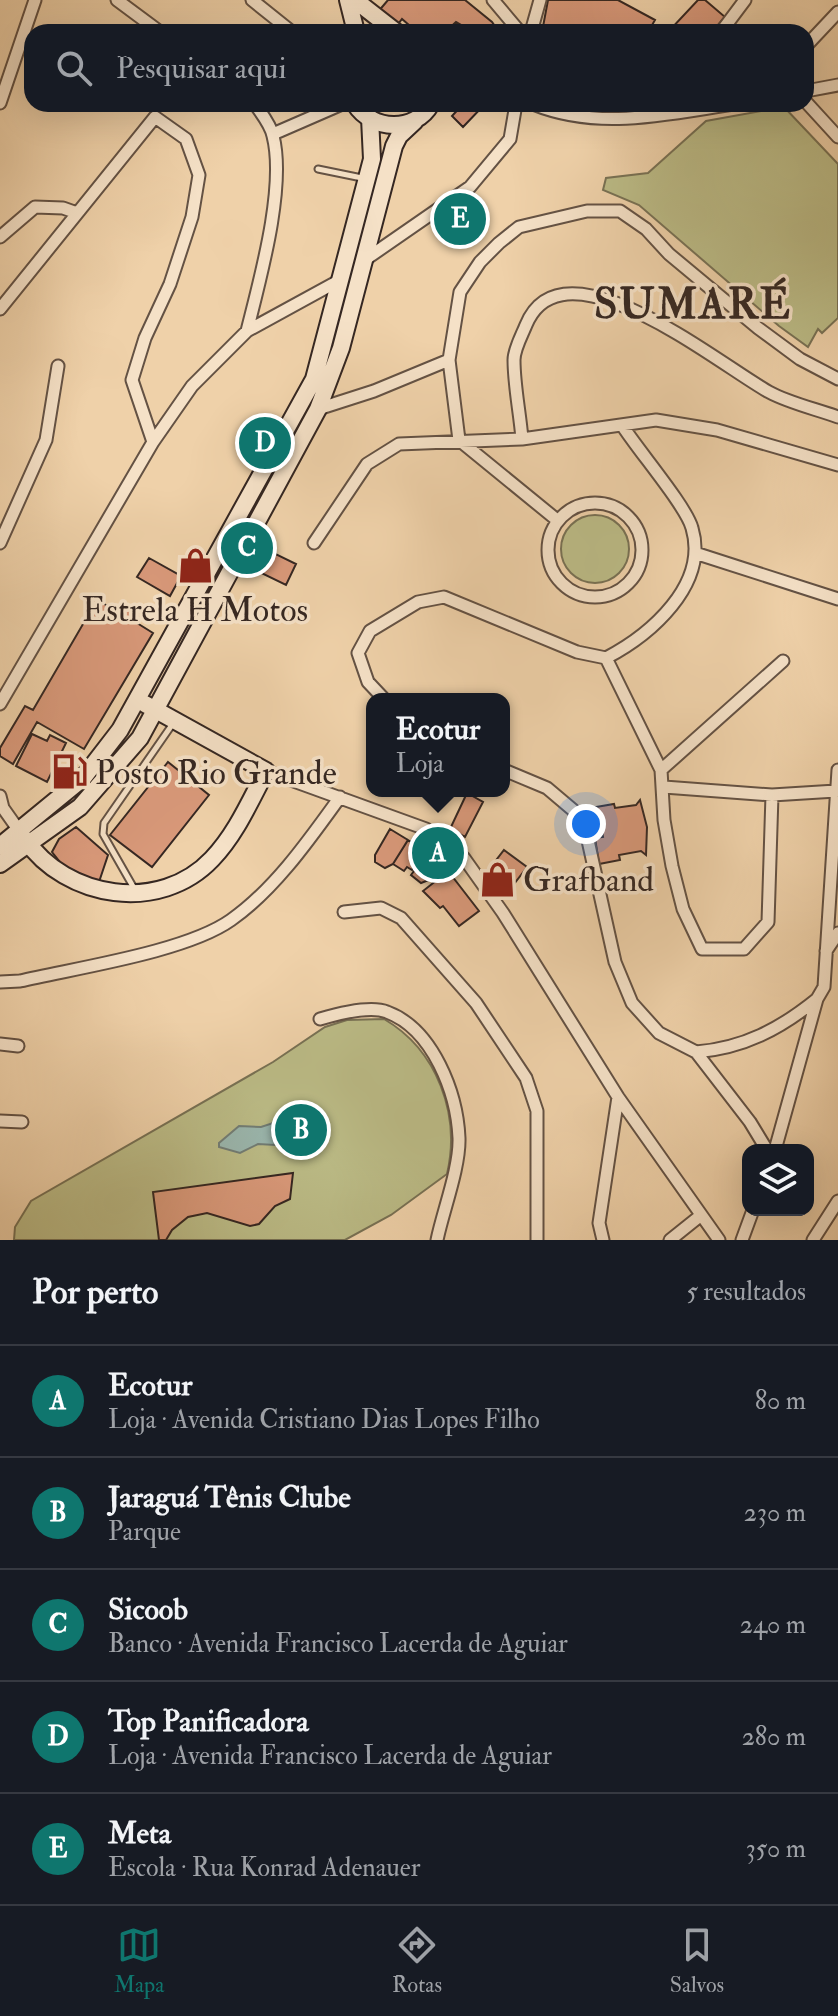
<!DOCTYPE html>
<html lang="pt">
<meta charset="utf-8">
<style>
:root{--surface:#171b24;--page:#242831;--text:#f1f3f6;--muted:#9ea1a6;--line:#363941;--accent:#0f766e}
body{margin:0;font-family:"IM FELL Double Pica",serif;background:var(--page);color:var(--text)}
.controls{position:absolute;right:24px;bottom:24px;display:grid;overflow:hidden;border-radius:16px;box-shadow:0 8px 32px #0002}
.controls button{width:72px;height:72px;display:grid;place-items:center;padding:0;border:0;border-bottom:2px solid var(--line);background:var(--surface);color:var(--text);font:40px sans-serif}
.you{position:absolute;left:586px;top:824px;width:28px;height:28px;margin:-20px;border:6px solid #fff;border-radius:50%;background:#1a73e8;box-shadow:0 0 0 12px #1a73e833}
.badge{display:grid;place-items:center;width:52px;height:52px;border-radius:50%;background:var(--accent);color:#fff;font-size:26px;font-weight:700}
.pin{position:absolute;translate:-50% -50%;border:4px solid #fff;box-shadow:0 2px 8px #0006}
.popup{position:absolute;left:366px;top:693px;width:144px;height:104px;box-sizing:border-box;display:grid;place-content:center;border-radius:16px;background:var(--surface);filter:drop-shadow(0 2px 6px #0005);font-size:26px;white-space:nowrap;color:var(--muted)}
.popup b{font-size:30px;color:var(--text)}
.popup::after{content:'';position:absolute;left:50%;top:100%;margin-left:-16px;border:16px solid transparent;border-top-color:var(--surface)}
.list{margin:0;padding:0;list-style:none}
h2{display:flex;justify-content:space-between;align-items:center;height:104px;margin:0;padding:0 32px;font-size:34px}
h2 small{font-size:26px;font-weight:400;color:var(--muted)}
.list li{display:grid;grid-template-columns:52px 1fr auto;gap:24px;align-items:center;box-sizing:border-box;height:112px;padding:0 32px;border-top:2px solid var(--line)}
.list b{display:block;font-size:30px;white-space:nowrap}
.list p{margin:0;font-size:26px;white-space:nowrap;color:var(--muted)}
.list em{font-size:26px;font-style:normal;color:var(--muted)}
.icon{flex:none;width:44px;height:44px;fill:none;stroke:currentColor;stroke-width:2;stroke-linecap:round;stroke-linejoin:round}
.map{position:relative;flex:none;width:838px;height:1240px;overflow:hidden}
.search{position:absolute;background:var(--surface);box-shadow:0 8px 32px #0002;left:24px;right:24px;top:24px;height:88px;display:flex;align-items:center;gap:20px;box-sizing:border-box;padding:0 28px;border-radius:24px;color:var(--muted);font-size:30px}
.sheet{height:664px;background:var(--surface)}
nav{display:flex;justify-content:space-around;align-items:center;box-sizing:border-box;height:112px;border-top:2px solid var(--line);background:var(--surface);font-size:22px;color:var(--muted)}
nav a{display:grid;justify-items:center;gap:4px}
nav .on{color:var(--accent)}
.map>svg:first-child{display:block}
</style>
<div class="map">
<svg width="838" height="1240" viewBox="0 0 838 1240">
<rect width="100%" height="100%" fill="#efd1a9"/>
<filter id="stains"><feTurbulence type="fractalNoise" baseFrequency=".0025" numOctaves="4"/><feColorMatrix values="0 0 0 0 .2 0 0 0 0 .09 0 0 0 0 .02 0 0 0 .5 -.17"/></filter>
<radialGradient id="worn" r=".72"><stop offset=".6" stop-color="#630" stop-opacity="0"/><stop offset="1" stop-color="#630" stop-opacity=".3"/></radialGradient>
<path fill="#bbbb86" stroke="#787154" stroke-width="2" d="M784 107 838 164V318L822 333 818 329 808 347 779 326 639 205 603 190 606 178 648 173 706 121Z
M561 549a34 34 0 1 1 68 0a34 34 0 1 1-68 0Z
M384 1019C437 1050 461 1114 447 1174L391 1215 345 1240H14L15 1227 31 1201 273 1062 325 1027 347 1020Z"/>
<path fill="#9ab6ad" stroke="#727d75" stroke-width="2" d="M273 1123 275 1145 258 1144 240 1153 219 1147V1143L239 1126 261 1127Z"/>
<path fill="#d9997a" stroke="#352722" stroke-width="2" d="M388 0H465L492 22 499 32H467L468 29 456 22 445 32H417L402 19 395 28 377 13Z
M548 0H618L655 20 648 32H542Z
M698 0H705L725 17 712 32H668Z
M463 104H485L463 127 452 116Z
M253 543 296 564 286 585 243 564Z
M149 558 181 576 170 596 137 577Z
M97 600 124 615V607L137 606V623L153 633 84 749 37 722 13 764 0 756V748L25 706 33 710Z
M32 734 47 741 50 735 66 743 47 782 16 766Z
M168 762 209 795 152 867 110 835Z
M467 793 483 802 465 837 450 829Z
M640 800 647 827 646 855 641 851 619 855 620 860 599 864 595 838 603 837 601 825 593 826 590 808 614 804 615 808 636 805Z
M76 827 108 855 99 882 64 867 52 852 59 839Z
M390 829 408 840 393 864 385 868 375 862V855Z
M408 840 425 851 412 870 407 867 404 871 393 864Z
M430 850 446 863 429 880 421 883 411 875Z
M504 850 527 867 511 888H503L504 878 490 868Z
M451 869 455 874 452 876 479 911 459 926 443 906 440 908 423 891Z
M293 1173 290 1199 275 1206 259 1224 250 1226 207 1213 188 1217 172 1230 166 1240H159L153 1192Z"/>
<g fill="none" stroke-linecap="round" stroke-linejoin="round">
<defs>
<path id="lane" d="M318 169 362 178
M135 890 103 834 104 823 174 722"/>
<path id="street" d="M117 0 160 32
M252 0 292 32
M493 0 520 32
M531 32 540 0
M721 32 745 0
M806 46 838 12
M806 91 838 85
M806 102 838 137
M0 103 35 0
M533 104C599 131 666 114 734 104
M273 134 342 104
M0 237 35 207 63 208 77 213
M366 259 470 187 510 139 516 104
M0 309 155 117 186 139 199 175 192 217 170 284 145 338 132 380 153 442
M247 331C260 279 286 187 273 136 271 125 261 113 255 104
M449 360 460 292 480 262 499 243 519 227 587 211H620L646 229 669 254 758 328 800 359 838 379
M318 409 374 391 449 360 459 440 557 520
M522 439C520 413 514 386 514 360 514 349 522 335 526 325 563 235 721 366 769 392 789 403 816 409 838 417
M548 550a47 47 0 1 1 94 0a47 47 0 1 1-94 0Z
M0 543 46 440 58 366
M314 543 367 464 399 444 522 439 656 420 717 430 838 465
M695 553 838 599
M606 658 661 770 664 820 672 866 683 909 702 949H744L768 922 772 795
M606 658C650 635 709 585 692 528 686 506 637 449 622 425
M384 699 368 682 358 653 370 631 418 602 444 597 577 652 606 658
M0 704 153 442 192 386 247 331 342 279
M504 770 547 788 573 810 587 836 615 962 632 1003 659 1033 696 1052 750 1122 767 1150
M661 770 783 661
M266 771 426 829 464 858 503 913 618 1097 719 1240
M664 787 772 795 836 791
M0 796 3 808 20 832
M344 912 381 908 401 918 476 1003 526 1078 537 1111V1240
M826 951 838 933
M0 982 20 981C75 968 186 952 231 920 274 890 309 840 340 797
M320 1019C337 1014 370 1005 387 1012 433 1029 457 1093 459 1138 460 1167 443 1211 437 1240
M0 1044 18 1046
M696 1052C744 1048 780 1029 817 999
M0 1121 22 1122
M775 1150 817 999 824 987 838 770
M603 1240 599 1223 618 1097
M670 1240 700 1216
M742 1240 753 1210
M813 1240 838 1201"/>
<path id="secondary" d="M348 0 356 32
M355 0 396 32
M355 104C372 131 415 133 431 104
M25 839C66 899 160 914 212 859 236 834 250 801 266 771L145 704
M0 846 83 778 120 730 314 379 372 159 370 118
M0 864 80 807 140 738 318 409 341 348 394 146 399 136 415 121"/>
</defs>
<use href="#lane" stroke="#645244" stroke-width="9"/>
<use href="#street" stroke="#645244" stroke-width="15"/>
<use href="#secondary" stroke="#352722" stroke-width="20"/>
<use href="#lane" stroke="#f5e1c7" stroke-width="5"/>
<use href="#street" stroke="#f5e1c7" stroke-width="11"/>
<use href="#secondary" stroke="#f5e1c7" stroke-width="16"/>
</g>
<defs>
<symbol id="shop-bare" viewBox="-9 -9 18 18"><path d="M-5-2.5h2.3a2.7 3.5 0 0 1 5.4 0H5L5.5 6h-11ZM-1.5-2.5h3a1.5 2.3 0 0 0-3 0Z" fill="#8f2418" stroke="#f5e1c7" stroke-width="2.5" paint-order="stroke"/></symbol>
<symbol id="fuel-bare" viewBox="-9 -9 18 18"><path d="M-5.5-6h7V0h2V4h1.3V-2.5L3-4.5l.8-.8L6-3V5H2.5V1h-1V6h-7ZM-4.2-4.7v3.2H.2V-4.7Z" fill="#8f2418" stroke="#f5e1c7" stroke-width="2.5" paint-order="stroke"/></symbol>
</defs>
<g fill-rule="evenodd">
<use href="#shop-bare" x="170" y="540" width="51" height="51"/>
<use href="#fuel-bare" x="44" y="746" width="51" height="51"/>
<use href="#shop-bare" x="472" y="854" width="51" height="51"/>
</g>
<g text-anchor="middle" stroke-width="7" stroke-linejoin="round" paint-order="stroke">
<g font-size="34" fill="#352722" stroke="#f5e1c7" text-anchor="start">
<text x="195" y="621" text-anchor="middle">Estrela H Motos</text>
<text x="95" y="784">Posto Rio Grande</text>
<text x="523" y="891">Grafband</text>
</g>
<g font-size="42" font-weight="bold" letter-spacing="2" fill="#352722" stroke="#f5e1c7">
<text x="693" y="318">SUMARÉ</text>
</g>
</g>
<rect width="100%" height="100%" filter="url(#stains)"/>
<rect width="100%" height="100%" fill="url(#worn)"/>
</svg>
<div class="controls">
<button><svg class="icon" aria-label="layers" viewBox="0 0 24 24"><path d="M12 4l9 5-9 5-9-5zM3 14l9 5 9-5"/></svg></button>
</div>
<div class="you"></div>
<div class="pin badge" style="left:438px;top:853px">A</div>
<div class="popup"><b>Ecotur</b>Loja</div>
<div class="pin badge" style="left:301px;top:1130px">B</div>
<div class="pin badge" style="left:247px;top:548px">C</div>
<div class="pin badge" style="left:265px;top:443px">D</div>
<div class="pin badge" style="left:460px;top:219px">E</div>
<div class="search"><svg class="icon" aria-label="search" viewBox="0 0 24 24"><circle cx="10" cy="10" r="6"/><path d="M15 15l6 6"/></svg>Pesquisar aqui</div>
</div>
<section class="sheet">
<h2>Por perto<small>5 resultados</small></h2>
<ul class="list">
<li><span class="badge">A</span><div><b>Ecotur</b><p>Loja · Avenida Cristiano Dias Lopes Filho</p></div><em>80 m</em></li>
<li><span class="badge">B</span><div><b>Jaraguá Tênis Clube</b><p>Parque</p></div><em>230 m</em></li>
<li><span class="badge">C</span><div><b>Sicoob</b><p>Banco · Avenida Francisco Lacerda de Aguiar</p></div><em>240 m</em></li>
<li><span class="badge">D</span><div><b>Top Panificadora</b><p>Loja · Avenida Francisco Lacerda de Aguiar</p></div><em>280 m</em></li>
<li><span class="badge">E</span><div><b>Meta</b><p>Escola · Rua Konrad Adenauer</p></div><em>350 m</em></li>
</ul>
</section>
<nav>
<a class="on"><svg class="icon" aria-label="map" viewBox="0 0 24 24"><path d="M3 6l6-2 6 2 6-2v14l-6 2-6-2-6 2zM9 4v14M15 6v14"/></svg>Mapa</a>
<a><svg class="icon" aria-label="directions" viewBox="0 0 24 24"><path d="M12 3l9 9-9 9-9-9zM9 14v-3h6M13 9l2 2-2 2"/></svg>Rotas</a>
<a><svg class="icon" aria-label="saved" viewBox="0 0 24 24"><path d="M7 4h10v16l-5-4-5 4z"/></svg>Salvos</a>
</nav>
